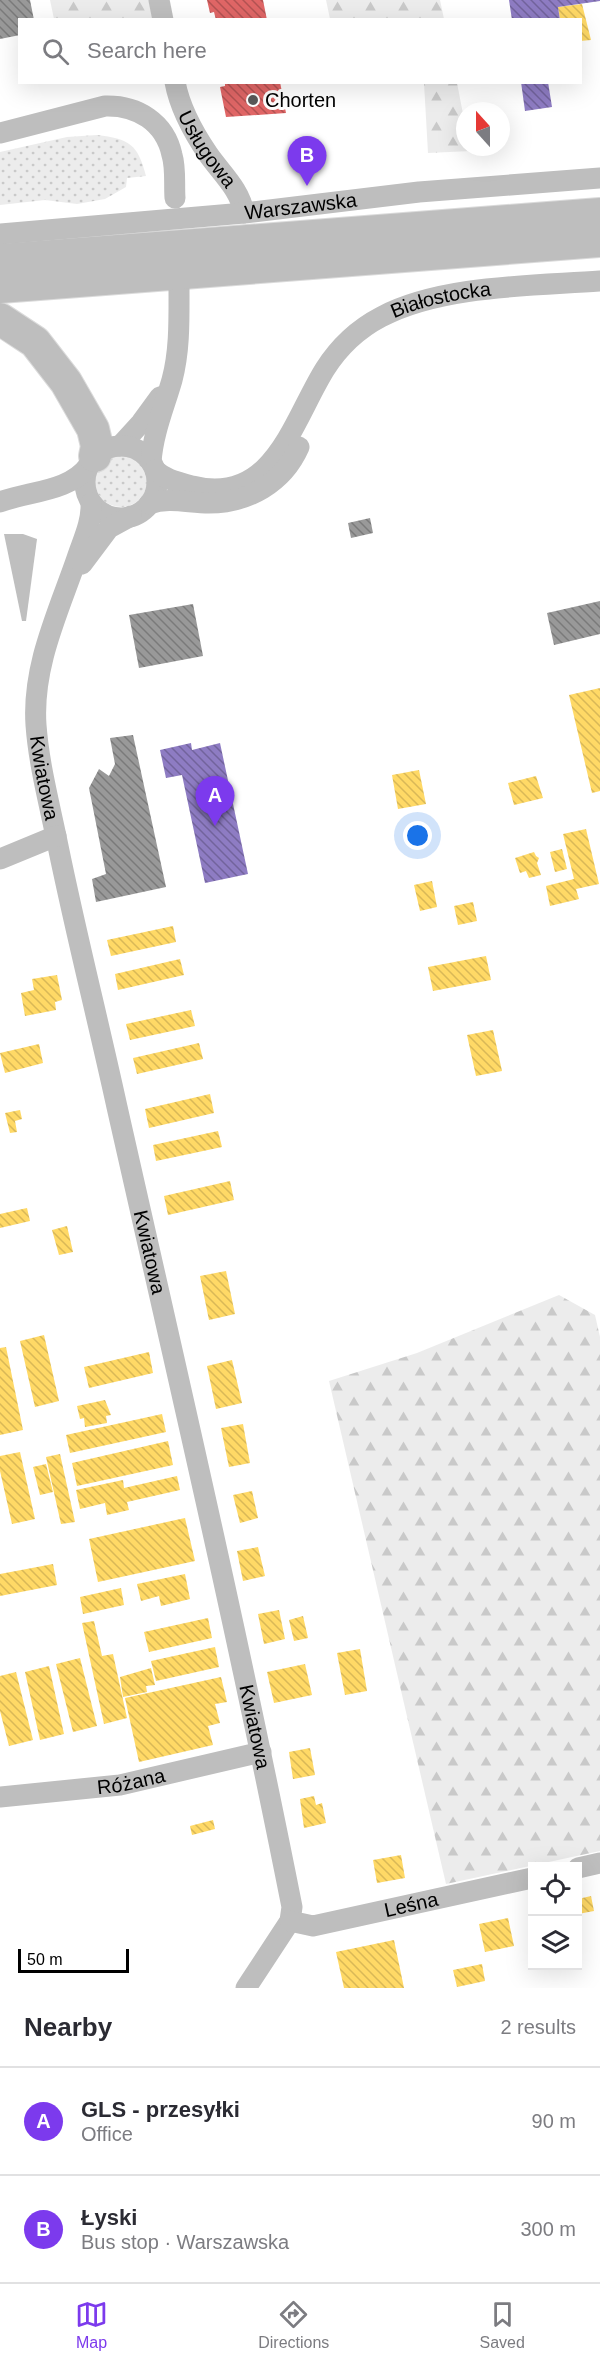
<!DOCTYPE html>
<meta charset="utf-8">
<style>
:root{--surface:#fff;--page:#f2f2f3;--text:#2b2b33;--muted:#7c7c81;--line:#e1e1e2;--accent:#7c3aed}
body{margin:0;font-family:Arial,sans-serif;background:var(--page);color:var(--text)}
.controls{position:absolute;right:18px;bottom:18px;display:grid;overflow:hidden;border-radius:0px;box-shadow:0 6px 24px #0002}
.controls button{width:54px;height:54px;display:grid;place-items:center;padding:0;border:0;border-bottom:2px solid var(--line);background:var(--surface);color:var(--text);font:30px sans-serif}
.compass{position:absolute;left:456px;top:102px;width:54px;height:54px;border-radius:50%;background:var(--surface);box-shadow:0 6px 24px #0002;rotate:339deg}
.scale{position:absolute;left:18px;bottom:15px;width:111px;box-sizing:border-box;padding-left:6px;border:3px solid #000;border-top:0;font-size:16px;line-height:21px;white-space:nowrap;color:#000;-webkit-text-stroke:4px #fff;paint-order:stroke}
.you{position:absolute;left:418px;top:836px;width:21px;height:21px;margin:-15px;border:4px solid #fff;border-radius:50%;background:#1a73e8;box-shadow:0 0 0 9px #1a73e833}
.badge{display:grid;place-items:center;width:39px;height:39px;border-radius:50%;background:var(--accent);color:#fff;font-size:20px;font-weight:700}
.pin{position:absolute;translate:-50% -50px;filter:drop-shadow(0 2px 3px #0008)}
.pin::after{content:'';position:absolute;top:32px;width:21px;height:18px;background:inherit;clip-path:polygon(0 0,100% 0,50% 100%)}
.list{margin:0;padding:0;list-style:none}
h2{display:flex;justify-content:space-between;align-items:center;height:78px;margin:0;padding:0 24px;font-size:26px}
h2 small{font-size:20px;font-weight:400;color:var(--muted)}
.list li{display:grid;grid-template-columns:39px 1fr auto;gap:18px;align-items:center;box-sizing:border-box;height:108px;padding:0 24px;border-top:2px solid var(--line)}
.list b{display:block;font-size:22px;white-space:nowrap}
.list p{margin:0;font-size:20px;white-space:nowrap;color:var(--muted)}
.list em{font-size:20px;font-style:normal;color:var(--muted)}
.icon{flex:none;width:33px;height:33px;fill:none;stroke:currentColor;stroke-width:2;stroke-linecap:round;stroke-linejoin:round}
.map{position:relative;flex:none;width:600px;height:1988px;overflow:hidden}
.search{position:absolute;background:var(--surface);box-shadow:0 6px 24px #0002;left:18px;right:18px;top:18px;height:66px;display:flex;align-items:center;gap:15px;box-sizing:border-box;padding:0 21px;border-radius:0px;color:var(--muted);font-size:22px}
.sheet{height:294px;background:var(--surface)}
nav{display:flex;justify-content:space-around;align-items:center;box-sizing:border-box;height:84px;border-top:2px solid var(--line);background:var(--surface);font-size:16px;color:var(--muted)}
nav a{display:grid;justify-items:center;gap:3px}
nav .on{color:var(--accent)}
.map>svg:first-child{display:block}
</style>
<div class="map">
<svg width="600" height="1988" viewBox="0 0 600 1988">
<defs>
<pattern id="grass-dots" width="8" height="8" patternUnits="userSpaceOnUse" patternTransform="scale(1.5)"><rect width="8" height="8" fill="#ececec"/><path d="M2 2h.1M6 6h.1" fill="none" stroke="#c9c9c9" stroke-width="1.8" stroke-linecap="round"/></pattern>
<pattern id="forest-firs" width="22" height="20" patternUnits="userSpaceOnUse" patternTransform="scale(1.5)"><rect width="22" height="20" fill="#ececec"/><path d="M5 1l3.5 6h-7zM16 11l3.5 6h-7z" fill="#c9c9c9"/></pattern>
<pattern id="homes-back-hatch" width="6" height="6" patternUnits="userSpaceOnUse" patternTransform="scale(1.5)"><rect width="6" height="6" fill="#ffd966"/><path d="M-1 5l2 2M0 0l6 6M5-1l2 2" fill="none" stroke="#d9b857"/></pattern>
<pattern id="shops-back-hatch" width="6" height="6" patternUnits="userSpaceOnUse" patternTransform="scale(1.5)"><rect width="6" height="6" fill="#e06666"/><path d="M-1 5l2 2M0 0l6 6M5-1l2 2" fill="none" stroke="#b35252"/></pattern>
<pattern id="offices-back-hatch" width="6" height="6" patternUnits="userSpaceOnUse" patternTransform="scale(1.5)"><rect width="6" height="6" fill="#8e7cc3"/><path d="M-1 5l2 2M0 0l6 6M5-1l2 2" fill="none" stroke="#72639c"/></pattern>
<pattern id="industry-back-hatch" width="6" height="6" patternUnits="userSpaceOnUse" patternTransform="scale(1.5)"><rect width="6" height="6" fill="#999"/><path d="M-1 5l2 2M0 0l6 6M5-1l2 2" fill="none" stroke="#7a7a7a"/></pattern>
</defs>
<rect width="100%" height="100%" fill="#fff"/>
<path fill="url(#grass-dots)" d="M97 135C129 139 138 144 146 176L127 178 126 187 105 199 77 204 45 200 0 205V152L67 137Z
M95 481a26 26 0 1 1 52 0a26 26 0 1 1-52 0Z"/>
<path fill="url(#forest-firs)" d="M50 0H153L156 19H54Z
M326 0H440L444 19H330Z
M424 83H457L465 124V147H470L471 151 428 153Z
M559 1295 595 1315 600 1337V1851L446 1884 329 1381 417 1353Z"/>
<path fill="#bfbfbf" d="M4 534H23L37 539 26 621H22Z"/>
<path fill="url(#homes-back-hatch)" d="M582 4 591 40 580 41V20H560L558 7Z
M600 688V791L592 793 569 695Z
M419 770 426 804 398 809 392 775Z
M536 776 543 798 514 805 508 783Z
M586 829 599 884 576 889 579 899 550 906 546 886 574 879 563 834Z
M562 849 567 869 555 872 550 852Z
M534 852 536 856 539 858 537 863 541 875 529 878 526 871 520 873 515 858Z
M432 881 437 907 420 911 414 885Z
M473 902 477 921 458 925 454 906Z
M173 926 176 942 111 956 107 940Z
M486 956 491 980 433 991 428 967Z
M180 959 184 975 118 990 115 974Z
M57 975 62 1000 55 1002 56 1010 25 1016 21 993 34 990 32 979Z
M191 1010 195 1026 130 1040 126 1024Z
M493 1030 502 1071 476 1076 467 1035Z
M199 1043 203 1059 137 1074 133 1058Z
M39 1044 43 1063 5 1073 0 1053Z
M210 1094 214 1113 149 1128 145 1109Z
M20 1110 22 1119 15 1121 17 1132 10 1133 5 1113Z
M218 1131 222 1147 156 1161 153 1145Z
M230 1181 234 1200 168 1215 164 1196Z
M27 1208 30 1221 0 1228V1214Z
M67 1226 73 1252 59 1255 52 1230Z
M226 1271 235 1314 209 1320 200 1276Z
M44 1335 59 1401 35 1407 20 1341Z
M6 1347 23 1430 0 1435V1348Z
M149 1352 153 1373 89 1388 84 1367Z
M232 1360 242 1403 216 1409 207 1366Z
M105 1400 111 1415 106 1416 107 1423 85 1427 84 1418 80 1419 77 1406Z
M162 1414 166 1432 70 1453 66 1435Z
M243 1424 250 1463 229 1467 221 1428Z
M168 1441 173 1465 77 1486 72 1463Z
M20 1452 35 1519 12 1524 0 1471V1456Z
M60 1454 75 1522 61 1524 46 1457Z
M46 1464 53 1492 40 1495 33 1467Z
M177 1476 180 1490 127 1502 129 1510 107 1515 105 1503 80 1509 76 1490 123 1480 124 1488Z
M252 1491 258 1518 240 1523 233 1495Z
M185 1518 195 1561 98 1582 89 1539Z
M258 1547 265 1576 243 1581 237 1551Z
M53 1564 57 1585 0 1596V1574Z
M185 1574 190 1599 161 1606 159 1596 141 1601 137 1584Z
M121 1588 124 1605 83 1614 80 1597Z
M279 1610 285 1639 264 1644 258 1614Z
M303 1616 308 1638 294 1641 289 1620Z
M208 1618 212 1638 149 1652 144 1632Z
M94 1621 102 1656 113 1654 127 1718 104 1724 82 1623Z
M215 1647 219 1667 156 1681 151 1661Z
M360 1649 367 1691 345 1695 337 1653Z
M80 1658 97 1726 73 1732 56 1664Z
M305 1664 312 1695 274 1703 267 1672Z
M49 1666 64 1734 40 1740 25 1672Z
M151 1668 155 1685 146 1686 147 1692 123 1697 120 1677Z
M16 1672 33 1740 9 1746 0 1711V1676Z
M221 1677 227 1702 215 1704 220 1723 208 1726 213 1745 139 1762 125 1698Z
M310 1748 315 1775 293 1779 289 1752Z
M314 1796 316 1805 322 1803 326 1823 304 1828 300 1799Z
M213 1820 215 1829 192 1835 190 1826Z
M401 1855 405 1878 377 1883 373 1860Z
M591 1896 594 1911 578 1914V1899Z
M508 1918 514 1946 485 1952 479 1924Z
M394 1940 404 1988H344L336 1952Z
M482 1964 485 1981 457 1987 453 1970Z"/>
<path fill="url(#shops-back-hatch)" d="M207 0H263L267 20H216L214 12 210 13Z
M225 82H280L286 113 226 117 220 87 225 86Z"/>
<path fill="url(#offices-back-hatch)" d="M509 0H600V1L558 7 560 20H512Z
M521 82H548L552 107 525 111Z
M191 743 192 750 220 743 248 874 205 883 182 775 166 778 160 750Z"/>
<path fill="url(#industry-back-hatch)" d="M0 0H30L34 20H20V35L0 39Z
M370 518 373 533 351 538 348 523Z
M600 601V634L554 645 547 613Z
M193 604 203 656 139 668 129 615Z
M133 735 166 887 96 902 92 879 106 874 89 788 99 769 109 776 115 764 110 738Z"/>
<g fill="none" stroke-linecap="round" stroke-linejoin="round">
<defs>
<path id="highway" d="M0 260 600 214
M0 287 600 241
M0 319 35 342 66 382 93 429 97 446 95 456"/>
</defs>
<use href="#highway" stroke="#dbdbdb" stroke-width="34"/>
<g stroke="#bebebe" stroke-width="21">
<path d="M159 0 163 20"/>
<path id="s1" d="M175 82C180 109 193 132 208 154 221 173 240 189 244 213"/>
<path d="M0 133 105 106C137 105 165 122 172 155 176 168 174 184 175 198"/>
<path id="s2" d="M0 234 244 213 419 192 600 178"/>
<path d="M120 446 141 423 160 397"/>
<circle cx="121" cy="482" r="36"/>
<path d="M151 462C153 433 164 408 172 380 180 350 179 318 179 287"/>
<path id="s3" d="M155 470C166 480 178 482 192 486 273 507 293 420 325 369 339 347 358 329 381 317 441 285 533 286 600 281"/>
<path d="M0 502C29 491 70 492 89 465"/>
<path id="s4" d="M91 503C92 522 83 540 77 558 58 613 32 666 36 725 39 766 50 806 58 846 76 934 98 1020 117 1107 177 1373 239 1639 292 1907L290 1921 246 1988"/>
<path d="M149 504C169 497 188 503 209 503 248 503 283 483 299 447"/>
<path d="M82 564 109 528 131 516"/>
<path d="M0 859 56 836"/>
<path id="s5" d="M0 1797 120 1785 261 1752"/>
<path d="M578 1868 600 1863"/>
<path id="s6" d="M290 1921 313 1926 532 1878"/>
</g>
<use href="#highway" stroke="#bebebe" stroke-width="32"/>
</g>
<circle fill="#595959" stroke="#fff" stroke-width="2" cx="253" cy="100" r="6"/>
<g text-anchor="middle" stroke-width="6" stroke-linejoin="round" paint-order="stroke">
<g font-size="20" fill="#000" stroke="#fff" text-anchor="start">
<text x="265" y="107">Chorten</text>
</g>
<g font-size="20" fill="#000" stroke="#fff">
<text dy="7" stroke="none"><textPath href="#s1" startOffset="75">Usługowa</textPath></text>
<text dy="7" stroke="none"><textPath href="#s2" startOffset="302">Warszawska</textPath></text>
<text dy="7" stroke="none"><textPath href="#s3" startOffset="376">Białostocka</textPath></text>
<text dy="7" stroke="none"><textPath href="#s4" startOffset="284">Kwiatowa</textPath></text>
<text dy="7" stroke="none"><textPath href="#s4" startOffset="770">Kwiatowa</textPath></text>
<text dy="7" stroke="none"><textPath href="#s4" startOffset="1256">Kwiatowa</textPath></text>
<text dy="7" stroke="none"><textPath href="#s5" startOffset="132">Różana</textPath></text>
<text dy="7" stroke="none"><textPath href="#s6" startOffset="124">Leśna</textPath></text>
</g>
</g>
</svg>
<div class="controls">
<button><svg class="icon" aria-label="locate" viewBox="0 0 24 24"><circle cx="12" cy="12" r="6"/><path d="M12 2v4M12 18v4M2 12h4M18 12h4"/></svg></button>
<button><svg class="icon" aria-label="layers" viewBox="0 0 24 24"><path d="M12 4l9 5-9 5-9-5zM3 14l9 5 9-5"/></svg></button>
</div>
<svg class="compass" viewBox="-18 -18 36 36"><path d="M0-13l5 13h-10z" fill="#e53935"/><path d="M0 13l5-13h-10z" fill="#7c7c81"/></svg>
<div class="scale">50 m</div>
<div class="you"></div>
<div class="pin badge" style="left:215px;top:826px">A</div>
<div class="pin badge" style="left:307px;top:186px">B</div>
<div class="search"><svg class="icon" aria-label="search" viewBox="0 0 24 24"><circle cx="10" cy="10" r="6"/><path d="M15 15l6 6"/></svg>Search here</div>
</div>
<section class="sheet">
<h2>Nearby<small>2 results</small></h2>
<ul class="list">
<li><span class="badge">A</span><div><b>GLS - przesyłki</b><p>Office</p></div><em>90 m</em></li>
<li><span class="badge">B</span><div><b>Łyski</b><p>Bus stop · Warszawska</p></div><em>300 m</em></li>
</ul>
</section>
<nav>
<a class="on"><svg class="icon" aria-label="map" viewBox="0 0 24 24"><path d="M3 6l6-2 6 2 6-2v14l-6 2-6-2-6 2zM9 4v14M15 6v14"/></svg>Map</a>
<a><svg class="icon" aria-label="directions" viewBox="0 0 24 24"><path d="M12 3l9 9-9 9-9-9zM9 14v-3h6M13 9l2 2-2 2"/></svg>Directions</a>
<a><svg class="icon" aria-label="saved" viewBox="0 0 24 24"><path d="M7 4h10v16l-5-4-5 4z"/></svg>Saved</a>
</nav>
